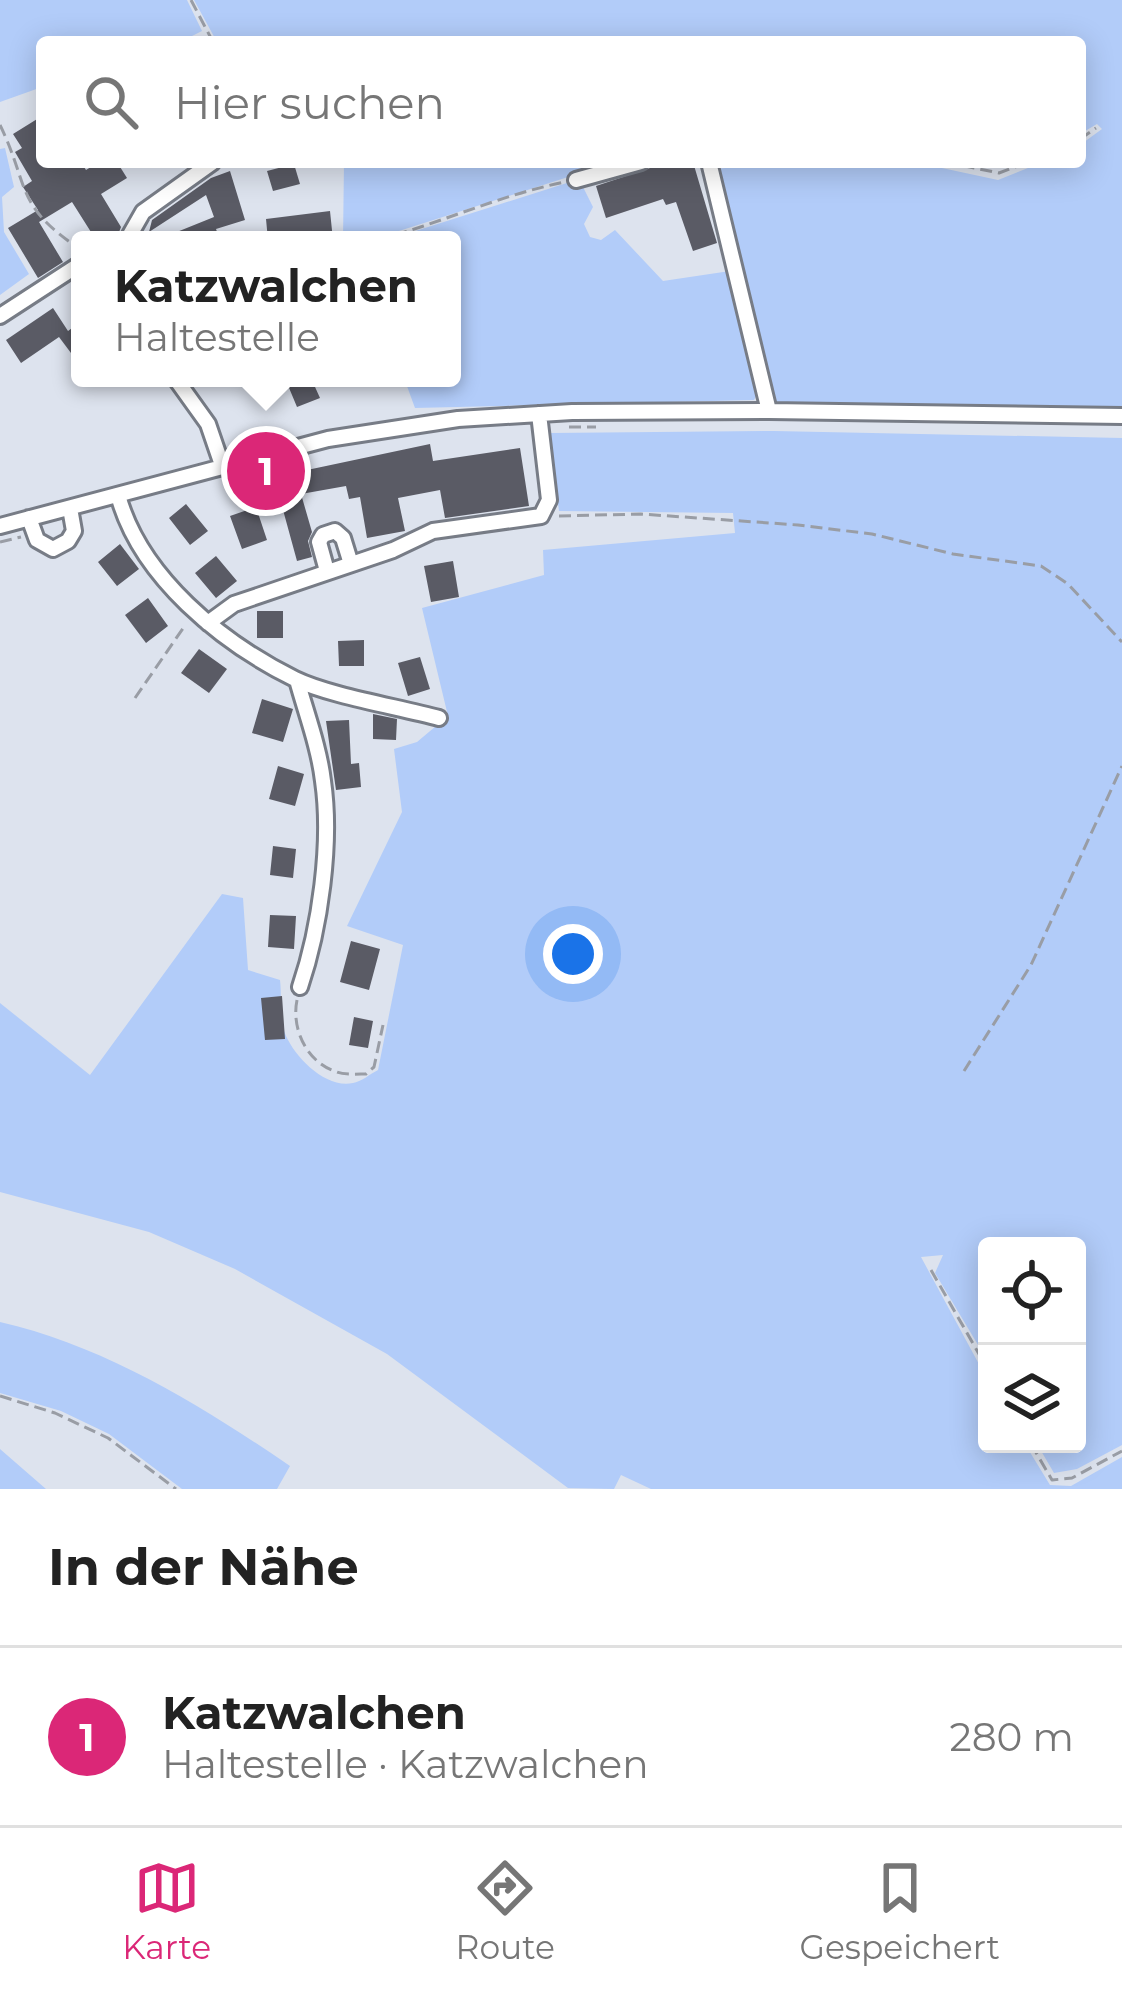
<!DOCTYPE html>
<html lang="de">
<meta charset="utf-8">
<style>
:root{--surface:#fff;--page:#f2f2f2;--text:#222;--muted:#767676;--line:#e0e0e0;--accent:#db2777}
body{margin:0;font-family:Montserrat,sans-serif;background:var(--page);color:var(--text)}
.controls{position:absolute;right:36px;bottom:36px;display:grid;overflow:hidden;border-radius:12px;box-shadow:0 6px 30px #0003}
.controls button{width:108px;height:108px;display:grid;place-items:center;padding:0;border:0;border-bottom:3px solid var(--line);background:var(--surface);color:var(--text);font:60px sans-serif}
.you{position:absolute;left:573px;top:954px;width:42px;height:42px;margin:-30px;border:9px solid #fff;border-radius:50%;background:#1a73e8;box-shadow:0 0 0 18px #1a73e833}
.badge{display:grid;place-items:center;width:78px;height:78px;border-radius:50%;background:var(--accent);color:#fff;font-size:39px;font-weight:700}
.pin{position:absolute;translate:-50% -50%;border:6px solid #fff;box-shadow:0 3px 12px #0006}
.popup{position:absolute;left:71px;top:231px;width:390px;height:156px;box-sizing:border-box;display:grid;place-content:center;border-radius:12px;background:var(--surface);filter:drop-shadow(0 3px 9px #0005);font-size:39px;white-space:nowrap;color:var(--muted)}
.popup b{font-size:45px;color:var(--text)}
.popup::after{content:'';position:absolute;left:50%;top:100%;margin-left:-24px;border:24px solid transparent;border-top-color:var(--surface)}
.list{margin:0;padding:0;list-style:none}
h2{display:flex;justify-content:space-between;align-items:center;height:156px;margin:0;padding:0 48px;font-size:51px}
h2 small{font-size:39px;font-weight:400;color:var(--muted)}
.list li{display:grid;grid-template-columns:78px 1fr auto;gap:36px;align-items:center;box-sizing:border-box;height:180px;padding:0 48px;border-top:3px solid var(--line)}
.list b{display:block;font-size:45px;white-space:nowrap}
.list p{margin:0;font-size:39px;white-space:nowrap;color:var(--muted)}
.list em{font-size:39px;font-style:normal;color:var(--muted)}
.icon{flex:none;width:66px;height:66px;fill:none;stroke:currentColor;stroke-width:2;stroke-linecap:round;stroke-linejoin:round}
.map{position:relative;flex:none;width:1122px;height:1489px;overflow:hidden}
.search{position:absolute;background:var(--surface);box-shadow:0 6px 30px #0003;left:36px;right:36px;top:36px;height:132px;display:flex;align-items:center;gap:30px;box-sizing:border-box;padding:0 42px;border-radius:12px;color:var(--muted);font-size:45px}
.sheet{height:336px;background:var(--surface)}
nav{display:flex;justify-content:space-around;align-items:center;box-sizing:border-box;height:168px;border-top:3px solid var(--line);background:var(--surface);font-size:33px;color:var(--muted)}
nav a{display:grid;justify-items:center;gap:6px}
nav .on{color:var(--accent)}
.map>svg:first-child{display:block}
</style>
<div class="map">
<svg width="1122" height="1489" viewBox="0 0 1122 1489">
<rect width="100%" height="100%" fill="#dde3ee"/>
<path fill="#b2ccf9" d="M0 0H187L202 31 180 42H42V87L0 102Z
M194 0H1122V408L776 403 737 269 714 169 793 162H914L998 180 1043 162H1080V145L1102 129 1097 124 1080 134V42H217Z
M5 148 14 187 2 197 4 232 29 274 0 295V149Z
M344 162H615L377 238 343 240Z
M570 182 581 183 593 207 584 224 590 237 601 240 615 230 663 281 730 271 760 389 754 400 415 408 404 378H452V240H387Z
M774 431 1122 438V1445L1077 1469 1054 1473 1037 1444H1077V1246H987V1360L935 1273 943 1255 921 1257 987 1379V1444H1025L1050 1485 1071 1486 1122 1457V1489H651L621 1475 614 1489 568 1488 387 1354 235 1269 149 1232 0 1192V1003L90 1075 222 894 243 898 248 970 280 980C282 997 279 1021 286 1036 296 1058 326 1089 353 1083 361 1082 370 1074 378 1070L403 945 347 926 402 812 394 749 417 742 448 716 422 608 544 575 543 550 735 533 733 513 559 511 549 433Z
M0 1322C105 1346 202 1406 290 1466L277 1489H182L109 1434 61 1411 0 1393Z
M0 1449 46 1489H0Z"/>
<path fill="#5a5b65" d="M42 116V162H81L86 170 99 162H117L127 178 101 194 121 227 116 240H96L72 202 39 222 63 262 38 278 8 228 38 210 23 187 32 181 15 152 22 148 13 134Z
M668 162H693L717 243 693 251 676 202 666 205 663 199 606 218 596 186Z
M294 164 300 184 273 191 267 171Z
M230 171 245 220 216 229 220 240H157L214 217 206 195 149 232 152 220 211 178Z
M330 211 333 240H268L266 219Z
M53 308 68 331 80 322V365L59 337 21 363 6 340Z
M298 378H311L320 398 297 407 287 383Z
M430 444 433 461 520 448 529 506 445 518 440 490 398 498 405 531 367 538 360 497 349 499 346 486 301 494 312 532 308 541 312 557 297 561 274 477Z
M186 504 208 531 190 545 169 518Z
M256 507 267 540 242 549 230 516Z
M120 544 139 569 117 586 98 562Z
M216 556 237 581 216 598 195 573Z
M453 561 459 597 431 602 424 566Z
M148 598 168 626 146 643 125 615Z
M257 611H283V638H257Z
M364 640V666H339L338 641Z
M199 649 227 669 209 693 181 673Z
M420 657 430 689 408 696 398 663Z
M262 699 293 709 283 742 252 733Z
M373 714 397 719 396 740 373 739Z
M349 720 351 764 359 763 361 787 336 790 326 721Z
M278 766 304 774 295 806 269 799Z
M273 846 296 849 293 878 270 875Z
M270 915 296 916 294 949 268 947Z
M351 941 380 949 369 990 340 982Z
M282 996 285 1039 265 1040 261 998Z
M354 1017 373 1021 368 1048 349 1045Z"/>
<g fill="none" stroke-linecap="round" stroke-linejoin="round">
<defs>
<path id="minor" d="M709 162 769 411
M576 180 641 162
M127 240 143 212 213 162
M0 316 80 264
M175 378 208 424 222 465
M118 495C140 577 222 643 295 679 330 696 399 707 439 718
M29 518 37 540 53 549 68 541 74 531 70 508
M0 526 328 439 458 419 572 412 769 411 1122 416
M327 571 319 542 323 535 335 531 343 538 351 564
M208 623 234 604 393 550 433 531 541 516 549 500 539 414
M297 680C306 713 319 747 323 781 332 843 320 928 300 987"/>
</defs>
<use href="#minor" stroke="#777c86" stroke-width="20"/>
<path stroke="#999da5" stroke-width="3" stroke-dasharray="12 6" stroke-linecap="butt" d="M191 0 213 42
M0 125C30 187 14 205 80 249
M1080 139 1096 128
M945 162 999 173 1028 162
M378 240C441 223 500 195 565 182
M569 427H596
M559 516 641 514 798 525 872 534 953 554 1041 566 1068 584 1122 642
M0 542 21 537
M135 698 186 624
M297 1000C291 1029 307 1063 337 1072 345 1075 358 1074 366 1074L374 1067 383 1025
M964 1071 1031 965 1122 766
M931 1270 987 1368
M0 1396 55 1413 108 1438 176 1489
M1031 1444 1052 1480 1072 1478 1122 1451"/>
<use href="#minor" stroke="#fff" stroke-width="14"/>
</g>
</svg>
<div class="controls">
<button><svg class="icon" aria-label="locate" viewBox="0 0 24 24"><circle cx="12" cy="12" r="6"/><path d="M12 2v4M12 18v4M2 12h4M18 12h4"/></svg></button>
<button><svg class="icon" aria-label="layers" viewBox="0 0 24 24"><path d="M12 4l9 5-9 5-9-5zM3 14l9 5 9-5"/></svg></button>
</div>
<div class="you"></div>
<div class="pin badge" style="left:266px;top:471px">1</div>
<div class="popup"><b>Katzwalchen</b>Haltestelle</div>
<div class="search"><svg class="icon" aria-label="search" viewBox="0 0 24 24"><circle cx="10" cy="10" r="6"/><path d="M15 15l6 6"/></svg>Hier suchen</div>
</div>
<section class="sheet">
<h2>In der Nähe<small></small></h2>
<ul class="list">
<li><span class="badge">1</span><div><b>Katzwalchen</b><p>Haltestelle · Katzwalchen</p></div><em>280 m</em></li>
</ul>
</section>
<nav>
<a class="on"><svg class="icon" aria-label="map" viewBox="0 0 24 24"><path d="M3 6l6-2 6 2 6-2v14l-6 2-6-2-6 2zM9 4v14M15 6v14"/></svg>Karte</a>
<a><svg class="icon" aria-label="directions" viewBox="0 0 24 24"><path d="M12 3l9 9-9 9-9-9zM9 14v-3h6M13 9l2 2-2 2"/></svg>Route</a>
<a><svg class="icon" aria-label="saved" viewBox="0 0 24 24"><path d="M7 4h10v16l-5-4-5 4z"/></svg>Gespeichert</a>
</nav>
